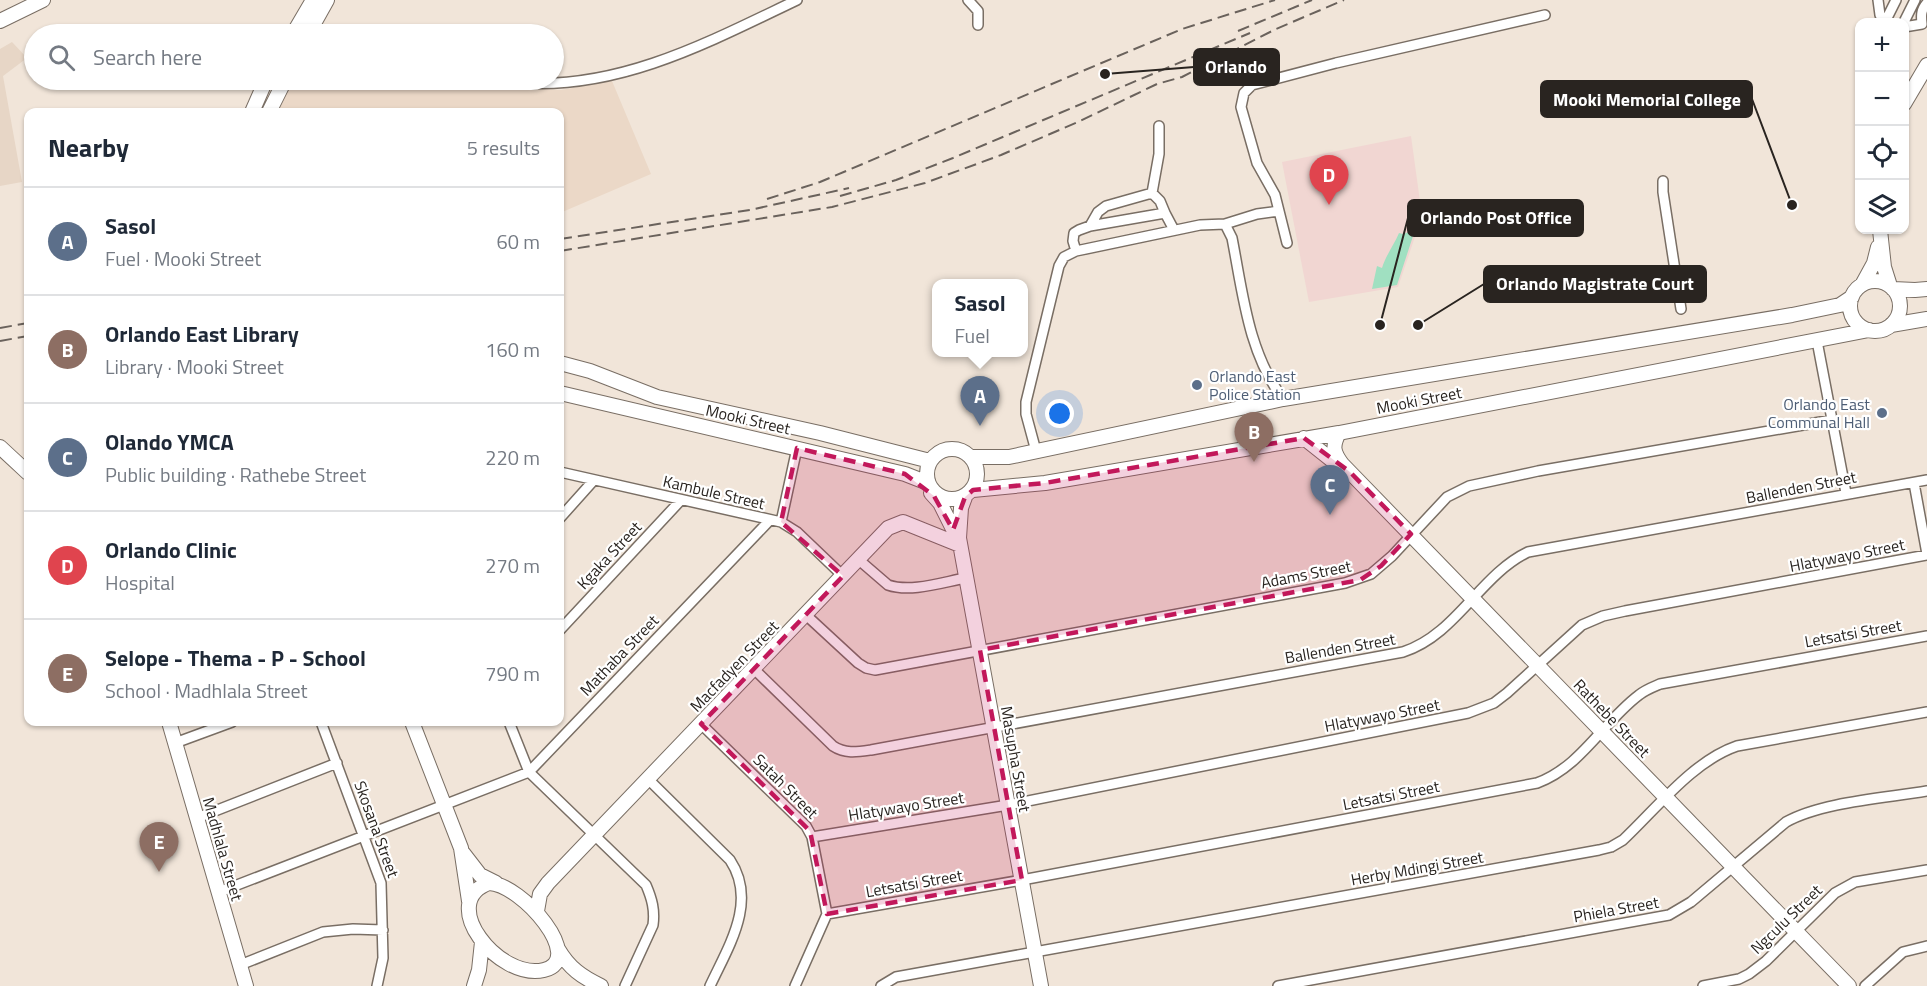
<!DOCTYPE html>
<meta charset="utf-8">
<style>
:root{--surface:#fff;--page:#f6f6f7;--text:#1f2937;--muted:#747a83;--line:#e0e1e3;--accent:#0f766e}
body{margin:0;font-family:"Titillium Web",sans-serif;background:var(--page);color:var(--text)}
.controls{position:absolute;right:18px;top:18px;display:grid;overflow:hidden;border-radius:12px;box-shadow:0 2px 4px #0004}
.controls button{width:54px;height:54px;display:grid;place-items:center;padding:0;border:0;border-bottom:2px solid var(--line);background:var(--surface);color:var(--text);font:30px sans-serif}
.you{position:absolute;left:1060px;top:414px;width:21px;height:21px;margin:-15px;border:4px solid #fff;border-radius:50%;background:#1a73e8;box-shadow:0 0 0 9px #1a73e833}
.badge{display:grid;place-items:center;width:39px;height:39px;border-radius:50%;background:var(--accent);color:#fff;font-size:20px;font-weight:700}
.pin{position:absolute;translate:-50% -50px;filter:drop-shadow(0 2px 3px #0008)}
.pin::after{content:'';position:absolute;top:32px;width:21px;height:18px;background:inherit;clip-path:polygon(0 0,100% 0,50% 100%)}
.popup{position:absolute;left:932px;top:279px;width:96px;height:78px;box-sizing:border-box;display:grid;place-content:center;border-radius:12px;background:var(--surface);filter:drop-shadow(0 2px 4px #0005);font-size:20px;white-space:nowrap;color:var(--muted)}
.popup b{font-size:22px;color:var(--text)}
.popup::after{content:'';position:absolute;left:50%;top:100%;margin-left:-12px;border:12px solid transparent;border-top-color:var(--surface)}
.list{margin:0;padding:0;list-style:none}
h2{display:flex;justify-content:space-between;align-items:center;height:78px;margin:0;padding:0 24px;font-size:26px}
h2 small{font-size:20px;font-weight:400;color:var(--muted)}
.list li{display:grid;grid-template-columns:39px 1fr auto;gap:18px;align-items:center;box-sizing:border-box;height:108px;padding:0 24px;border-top:2px solid var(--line)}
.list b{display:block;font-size:22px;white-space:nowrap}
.list p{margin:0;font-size:20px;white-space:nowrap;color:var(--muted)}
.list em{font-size:20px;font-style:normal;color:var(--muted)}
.icon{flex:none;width:33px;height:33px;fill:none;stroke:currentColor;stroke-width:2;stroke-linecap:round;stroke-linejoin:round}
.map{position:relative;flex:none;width:1927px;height:986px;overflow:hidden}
.search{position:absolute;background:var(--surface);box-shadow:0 2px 4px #0004;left:24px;top:24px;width:540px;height:66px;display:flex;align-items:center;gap:15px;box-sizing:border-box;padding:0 21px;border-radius:33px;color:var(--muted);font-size:22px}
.panel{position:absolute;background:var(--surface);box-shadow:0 2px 4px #0004;left:24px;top:108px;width:540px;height:618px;border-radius:12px}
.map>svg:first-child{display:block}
</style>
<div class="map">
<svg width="1927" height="986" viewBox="0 0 1927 986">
<rect width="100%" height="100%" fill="#f1e5d9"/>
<path fill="#e7d6c6" d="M12 42 27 58 3 76 22 182 0 186V49Z"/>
<path fill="#ebd8c7" d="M291 80H443L483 86 561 90 612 81 651 174 560 213V112H273Z"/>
<path fill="#f1d6d2" d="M1411 136 1422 216 1398 287 1309 302 1282 162Z"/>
<path fill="#a0e0c1" d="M1415 230 1397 285 1372 289 1377 266 1382 268C1386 255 1394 245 1399 233L1403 234Z"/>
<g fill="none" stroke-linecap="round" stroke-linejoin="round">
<defs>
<path id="street" d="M968 0 978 11V25
M1878 0 1880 15 1886 22
M1885 22 1896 0
M1904 22 1915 0
M1904 27 1922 24C1921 15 1921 10 1927 3
M488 80C500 83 512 83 524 83 622 89 711 41 797 0
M1663 181V192L1681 309
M1152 193 1159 154V126
M1279 211 1287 243
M1225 224 1257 214 1279 211 1275 195 1257 163 1241 107 1244 93 1252 85 1336 63 1545 15
M1090 226 1098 212 1106 206 1152 193 1160 201 1165 213
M1076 251 1073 241 1074 233 1079 230 1090 226 1165 213 1174 230
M1817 341 1846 493
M1036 451 1026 414V402L1059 266 1064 257 1076 251 1200 225 1225 224 1232 238C1243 294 1248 352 1283 399
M560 472 781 522 797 532 843 576
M1914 483 1927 554
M560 518 594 480
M781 522 797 448
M859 560 888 585C911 593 943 582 966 578
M806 615 858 663 866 668 875 670 1345 583 1371 574 1392 556 1447 497 1469 486 1538 471 1832 420
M560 630 681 500
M754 669 833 746C845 754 857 752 871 750L1403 652C1456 635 1480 575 1528 552L1927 480
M321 722 381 883 383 958 377 986
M509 722 529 772 646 885C652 899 655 910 653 925L625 986
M701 724 806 826 812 837 827 914 795 986
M175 743 232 722
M648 779 730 860C758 902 728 947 710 986
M197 818 337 763
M812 837 1008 805 1468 713 1494 703 1507 693 1582 625 1603 616 1625 611 1927 555
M219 892 529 772 770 520
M827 914 1022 880 1537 783C1581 767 1603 722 1639 695 1645 690 1653 687 1660 684L1927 636
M240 965 323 932 353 929 383 930
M881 986 896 977 1599 850 1611 847 1623 840C1657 808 1693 761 1737 746L1927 712
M1278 986 1669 915 1691 902 1786 822C1821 802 1886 798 1927 791
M1703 986 1739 979 1749 974 1766 961 1835 893 1855 882 1927 870
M1865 986 1903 952 1927 946"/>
<path id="secondary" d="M0 21 43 0
M293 34 313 0
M308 34 327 0
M1904 104 1927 65
M252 112 266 80
M269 112 285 80
M1880 230 1884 267 1890 286
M1850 306a25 25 0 1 1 50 0a25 25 0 1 1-50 0Z
M1862 285 1874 263 1878 247
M1893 289 1915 290 1927 289
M1891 325 1927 319
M560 363 590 371 657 397 820 433 930 461
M560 393 905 474 928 483
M1339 433C1332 446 1333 452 1342 464L1849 986
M1304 438 1338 465
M0 447 28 473
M927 474a25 25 0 1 1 50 0a25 25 0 1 1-50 0Z
M971 457H1009L1283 399 1792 315 1840 305 1852 297
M973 490 1045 483 1339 433 1869 330
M931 493 940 503 953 529
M965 497 961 508 959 538 1041 986
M169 722 246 986
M412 722 461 848 469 901
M463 853 480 875 496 883
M489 883C522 884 587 960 544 970 499 981 436 902 489 883Z
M537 911 540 894 548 883 888 528 903 522 960 545
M558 949C569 968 582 977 601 986
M474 986 479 970 482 942"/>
</defs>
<use href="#street" stroke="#796e64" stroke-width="12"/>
<use href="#secondary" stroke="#796e64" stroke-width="16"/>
<use href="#street" stroke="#fff" stroke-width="9"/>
<use href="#secondary" stroke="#fff" stroke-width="14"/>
<path stroke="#6a625c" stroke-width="2" stroke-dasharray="12 6" stroke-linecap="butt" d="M1238 31 1312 0
M840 196 896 180 953 158 1250 33
M767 199 820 182 1182 29 1275 0
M560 239 750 210 849 188
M560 251 832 207 925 183 1001 155 1078 122 1157 84 1182 77 1276 29 1344 0
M0 328 28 323
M0 341 28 336"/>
</g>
<path fill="#c2185b" fill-opacity="0.2" stroke="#c2185b" stroke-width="4.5" stroke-dasharray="12 8" stroke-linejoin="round" d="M1304 438 1350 472 1411 534 1381 566 1360 580 980 650 1022 880 827 914 810 831 701 724 843 576 781 522 797 448 905 474 934 496 953 530 965 497 973 490 1045 483Z"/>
<g fill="#5c6f8a" stroke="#fff" stroke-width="2">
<circle cx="1197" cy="385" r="6"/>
<circle cx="1882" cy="413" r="6"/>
</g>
<g text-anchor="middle" stroke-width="4.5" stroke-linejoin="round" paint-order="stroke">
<g font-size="16" fill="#4e5e75" stroke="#fff" text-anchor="start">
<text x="1209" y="382">Orlando East<tspan x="1209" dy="18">Police Station</tspan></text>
<text x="1870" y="410" text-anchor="end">Orlando East<tspan x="1870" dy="18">Communal Hall</tspan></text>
</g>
<g font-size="16" fill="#292420" stroke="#fff">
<text transform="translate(1419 400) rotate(-11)" y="6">Mooki Street</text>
<text transform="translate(748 419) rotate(13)" y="6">Mooki Street</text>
<text transform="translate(1801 487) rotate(-11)" y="6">Ballenden Street</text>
<text transform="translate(714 492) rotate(13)" y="6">Kambule Street</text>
<text transform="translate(609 555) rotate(-47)" y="6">Kgaka Street</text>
<text transform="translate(1847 555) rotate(-11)" y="6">Hlatywayo Street</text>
<text transform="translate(1306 574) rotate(-11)" y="6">Adams Street</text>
<text transform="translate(1853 633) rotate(-10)" y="6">Letsatsi Street</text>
<text transform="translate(1340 648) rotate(-10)" y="6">Ballenden Street</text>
<text transform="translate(619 655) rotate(-46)" y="6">Mathaba Street</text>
<text transform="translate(734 666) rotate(-46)" y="6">Macfadyen Street</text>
<text transform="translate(1382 715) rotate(-11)" y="6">Hlatywayo Street</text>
<text transform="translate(1612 718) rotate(46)" y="6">Rathebe Street</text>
<text transform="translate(1016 759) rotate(80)" y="6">Masupha Street</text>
<text transform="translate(786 786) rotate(45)" y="6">Satah Street</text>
<text transform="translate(1391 795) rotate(-11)" y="6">Letsatsi Street</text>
<text transform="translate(906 806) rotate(-9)" y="6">Hlatywayo Street</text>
<text transform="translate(377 829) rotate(70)" y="6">Skosana Street</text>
<text transform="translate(223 849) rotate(74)" y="6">Madhlala Street</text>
<text transform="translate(1417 868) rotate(-10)" y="6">Herby Mdingi Street</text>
<text transform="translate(914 883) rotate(-10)" y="6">Letsatsi Street</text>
<text transform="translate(1616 909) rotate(-10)" y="6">Phiela Street</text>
<text transform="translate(1786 919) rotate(-44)" y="6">Ngculu Street</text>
</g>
</g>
<path fill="none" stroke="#292420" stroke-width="2" d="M1105 74L1194 67M1792 205L1752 99M1380 325L1408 218M1418 325L1484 284"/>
<g fill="#292420" stroke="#fff" stroke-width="2">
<circle cx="1105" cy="74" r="6"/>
<circle cx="1792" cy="205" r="6"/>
<circle cx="1380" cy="325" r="6"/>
<circle cx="1418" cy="325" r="6"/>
</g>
<g fill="#292420" stroke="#292420" stroke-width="2">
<rect x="1194" y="49" width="85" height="36" rx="6"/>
<rect x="1541" y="81" width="211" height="36" rx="6"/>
<rect x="1408" y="200" width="175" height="36" rx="6"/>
<rect x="1484" y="266" width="222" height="36" rx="6"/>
</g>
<g font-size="18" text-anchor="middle" font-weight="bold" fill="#fff">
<text x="1236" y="73">Orlando</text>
<text x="1647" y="106">Mooki Memorial College</text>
<text x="1496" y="224">Orlando Post Office</text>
<text x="1595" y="290">Orlando Magistrate Court</text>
</g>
</svg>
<div class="controls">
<button>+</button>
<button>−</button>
<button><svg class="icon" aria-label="locate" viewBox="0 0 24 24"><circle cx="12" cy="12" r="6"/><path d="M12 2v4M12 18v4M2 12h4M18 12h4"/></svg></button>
<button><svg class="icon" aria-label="layers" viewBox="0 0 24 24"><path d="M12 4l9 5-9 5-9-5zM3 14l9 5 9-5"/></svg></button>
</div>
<div class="you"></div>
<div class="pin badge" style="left:980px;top:426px;background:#5c6f8a">A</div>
<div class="popup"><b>Sasol</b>Fuel</div>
<div class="pin badge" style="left:1254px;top:462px;background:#8d6e63">B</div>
<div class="pin badge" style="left:1330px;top:515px;background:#5c6f8a">C</div>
<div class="pin badge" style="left:1329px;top:205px;background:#e0444e">D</div>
<div class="pin badge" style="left:159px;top:872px;background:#8d6e63">E</div>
<div class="search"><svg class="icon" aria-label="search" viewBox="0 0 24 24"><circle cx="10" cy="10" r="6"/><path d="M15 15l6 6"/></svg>Search here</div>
<section class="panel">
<h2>Nearby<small>5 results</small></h2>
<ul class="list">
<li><span class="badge" style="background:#5c6f8a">A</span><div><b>Sasol</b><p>Fuel · Mooki Street</p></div><em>60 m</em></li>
<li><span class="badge" style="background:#8d6e63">B</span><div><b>Orlando East Library</b><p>Library · Mooki Street</p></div><em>160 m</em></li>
<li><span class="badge" style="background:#5c6f8a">C</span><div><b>Olando YMCA</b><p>Public building · Rathebe Street</p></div><em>220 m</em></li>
<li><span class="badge" style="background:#e0444e">D</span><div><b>Orlando Clinic</b><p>Hospital</p></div><em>270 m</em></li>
<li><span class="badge" style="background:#8d6e63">E</span><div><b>Selope - Thema - P - School</b><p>School · Madhlala Street</p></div><em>790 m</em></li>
</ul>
</section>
</div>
